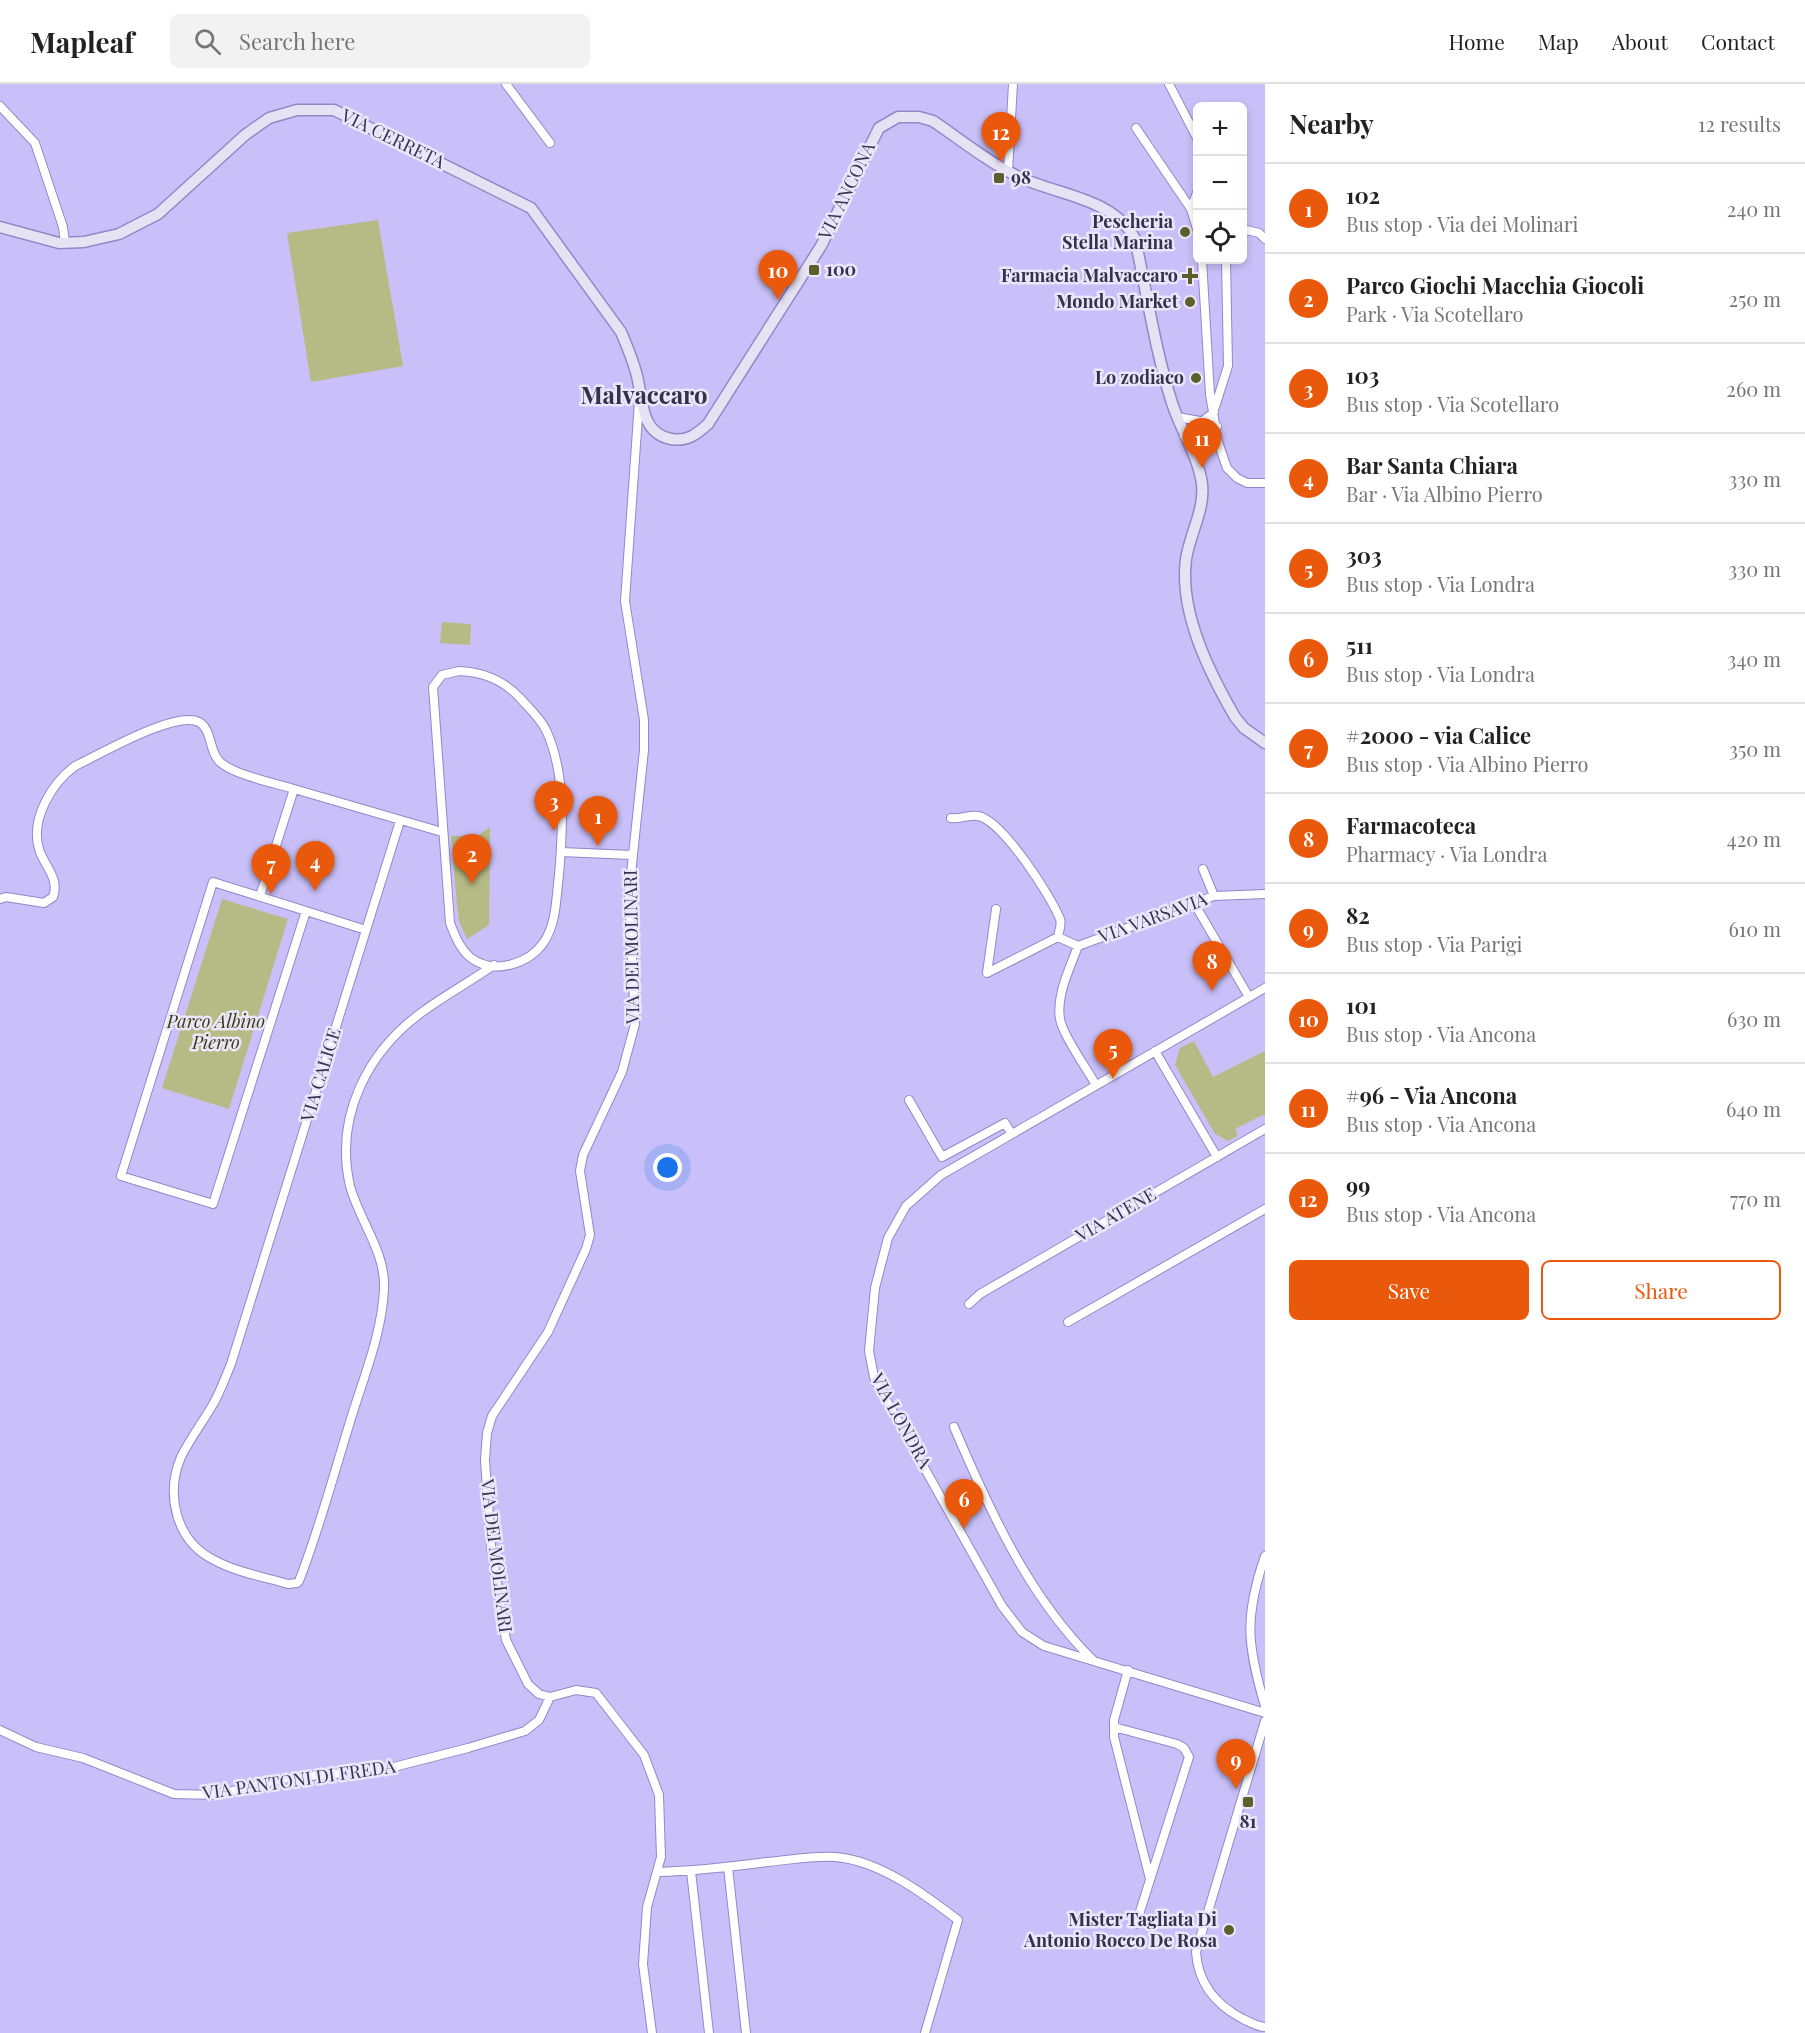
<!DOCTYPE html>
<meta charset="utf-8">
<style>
:root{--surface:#fff;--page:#f2f2f2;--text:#222;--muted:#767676;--line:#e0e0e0;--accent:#ea580c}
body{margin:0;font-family:"Playfair Display",serif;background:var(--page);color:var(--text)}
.controls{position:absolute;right:18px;top:18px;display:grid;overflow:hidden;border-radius:9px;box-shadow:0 3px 9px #0003}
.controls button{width:54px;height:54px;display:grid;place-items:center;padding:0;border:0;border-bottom:2px solid var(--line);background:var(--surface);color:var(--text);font:30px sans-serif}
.you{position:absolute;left:668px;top:1084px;width:21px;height:21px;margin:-15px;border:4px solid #fff;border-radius:50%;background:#1a73e8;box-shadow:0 0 0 9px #1a73e833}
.badge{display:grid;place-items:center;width:39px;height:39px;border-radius:50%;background:var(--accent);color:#fff;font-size:20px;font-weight:700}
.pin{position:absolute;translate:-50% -50px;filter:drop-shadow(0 2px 3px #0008)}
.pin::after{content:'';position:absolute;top:32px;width:21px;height:18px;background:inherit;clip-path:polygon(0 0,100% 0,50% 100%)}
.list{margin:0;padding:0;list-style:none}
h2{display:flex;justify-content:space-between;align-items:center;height:78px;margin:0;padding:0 24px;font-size:26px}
h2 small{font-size:20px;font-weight:400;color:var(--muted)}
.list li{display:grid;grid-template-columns:39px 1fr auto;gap:18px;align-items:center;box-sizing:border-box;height:90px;padding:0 24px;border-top:2px solid var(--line)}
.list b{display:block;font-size:22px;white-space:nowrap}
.list p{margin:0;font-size:20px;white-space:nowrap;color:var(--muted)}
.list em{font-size:20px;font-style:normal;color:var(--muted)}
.actions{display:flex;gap:12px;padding:18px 24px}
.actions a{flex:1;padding:14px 0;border:2px solid var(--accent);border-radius:9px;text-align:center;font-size:21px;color:var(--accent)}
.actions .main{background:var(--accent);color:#fff}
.icon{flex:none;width:33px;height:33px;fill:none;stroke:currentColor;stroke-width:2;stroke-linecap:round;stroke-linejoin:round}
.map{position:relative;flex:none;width:1265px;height:1949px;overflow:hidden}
header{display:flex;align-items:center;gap:36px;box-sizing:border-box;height:84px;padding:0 30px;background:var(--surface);border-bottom:2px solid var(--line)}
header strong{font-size:28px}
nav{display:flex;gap:33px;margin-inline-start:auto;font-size:21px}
.search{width:420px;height:54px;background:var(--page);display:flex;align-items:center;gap:15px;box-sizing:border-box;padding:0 21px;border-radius:9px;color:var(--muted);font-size:22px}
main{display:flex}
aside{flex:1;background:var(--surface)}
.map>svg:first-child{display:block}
</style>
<header>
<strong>Mapleaf</strong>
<div class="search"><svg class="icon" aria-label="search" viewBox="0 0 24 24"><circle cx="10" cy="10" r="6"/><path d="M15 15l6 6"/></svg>Search here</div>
<nav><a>Home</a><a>Map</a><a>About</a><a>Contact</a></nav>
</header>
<main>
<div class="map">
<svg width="1265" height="1949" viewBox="0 0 1265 1949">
<rect width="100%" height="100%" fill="#cac0f9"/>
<path fill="#b6ba84" d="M378 136 403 282 311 298 287 149Z
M442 538 471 540 470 561 440 559Z
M490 743 489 841 467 855 459 837 457 821 451 752H477Z
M222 815 288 835 229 1025 162 1004Z
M1194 957 1213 993 1265 967V1030L1235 1045 1238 1052 1228 1057 1215 1050 1175 981 1180 964Z"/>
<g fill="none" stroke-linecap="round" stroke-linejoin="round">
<defs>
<path id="street" d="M506 0 550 59
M1169 0 1198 56
M0 22 35 59 63 143 65 159
M1136 44 1191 125
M1008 87 1013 0
M1198 106 1191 125 1198 148
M1242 145 1259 149 1265 155
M1202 176 1210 310 1218 358 1227 384 1237 394 1247 399H1265
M639 318 625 517 644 636V666L629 809 635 940 622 988 583 1071 580 1087 590 1151 586 1165 548 1248 492 1332 487 1349 485 1376 491 1463 506 1556 528 1600 539 1610 550 1613 576 1606 596 1609 644 1671 659 1711 661 1773 647 1823 643 1880 652 1949
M1215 323 1228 282 1226 176
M1177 333 1200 337
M1184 352 1214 328
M1198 357 1217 342
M1189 359 1218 358
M459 587C484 588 503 596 520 614 529 624 540 634 546 646 566 689 563 745 559 791 556 813 557 838 544 858 529 880 494 891 471 874 460 865 455 852 450 839L433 603 442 591Z
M951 734C960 736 970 730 978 732 1002 736 1051 812 1060 835 1062 840 1059 847 1058 853
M400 737 231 1280C225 1294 220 1309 212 1322 202 1339 190 1355 181 1373 165 1411 176 1457 214 1476 236 1488 264 1493 288 1500L297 1499 299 1497C319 1446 333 1393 349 1341 362 1297 382 1251 384 1205 386 1168 359 1136 350 1102 334 1032 368 966 425 926 447 910 471 897 494 881
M561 768 632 771
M1203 785 1214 812
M213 798 306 827 213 1120 121 1092Z
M260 812 294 705 442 748
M0 815 6 813 44 819 53 813C60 794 44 782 39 765 30 735 52 699 75 682 99 671 175 626 199 638 212 645 209 668 220 678 234 691 275 699 294 705
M1194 819 1249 913
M996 825 987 889 1058 853 1078 862
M306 827 366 846
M1078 862 1214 812 1265 810
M1078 862C1070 884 1054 915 1061 939 1067 958 1086 983 1096 1001
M1265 904 941 1091 906 1122 888 1154 875 1204 869 1267 874 1293 880 1305 1002 1522 1022 1548 1044 1562 1265 1629
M1155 967 1217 1073
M909 1016 942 1073 1005 1039 1011 1049
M969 1220 980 1210 1265 1045
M1068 1238 1265 1125
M954 1343C989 1425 1029 1514 1094 1577
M1265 1472C1244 1533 1247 1561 1265 1622
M1128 1586 1114 1636V1653L1150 1795
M1265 1637 1196 1868C1198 1899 1216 1921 1243 1935 1250 1938 1257 1943 1265 1943
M1114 1643 1177 1660 1184 1664 1189 1673 1136 1840
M0 1646 36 1663 83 1674 174 1710 216 1711 287 1694 382 1686 468 1664 525 1647 539 1636 550 1613
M728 1783 746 1949
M691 1787 709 1949
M657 1788C694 1787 730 1783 767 1778 790 1776 813 1771 836 1773 880 1777 924 1810 958 1836L925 1949"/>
<path id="secondary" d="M0 143 59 159 84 158 119 150 158 130 245 51 269 34 297 26H334L531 124 621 248C627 262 633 276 637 292 643 316 640 349 671 355 687 358 697 350 708 340L821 162 879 44 898 33H919L933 37C961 56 988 78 1019 93 1057 111 1114 114 1135 155 1147 209 1155 266 1172 319 1181 347 1198 371 1202 400 1205 426 1190 449 1186 475 1179 528 1209 588 1235 633L1244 644 1265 659"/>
</defs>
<use href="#street" stroke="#9387c9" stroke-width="10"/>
<use href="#secondary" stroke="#9387c9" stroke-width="13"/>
<use href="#street" stroke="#fff" stroke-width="8"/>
<use href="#secondary" stroke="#e5e2f4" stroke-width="10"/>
</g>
<g fill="#5c5f2c" stroke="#eae7fc" stroke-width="2">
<rect x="993" y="88" width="12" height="12" rx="3"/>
<circle cx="1185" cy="148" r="6"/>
<rect x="808" y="180" width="12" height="12" rx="3"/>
<path d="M1187 183h6v6h6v6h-6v6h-6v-6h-6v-6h6z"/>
<circle cx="1190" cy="218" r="6"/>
<circle cx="1196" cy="294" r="6"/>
<rect x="1242" y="1712" width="12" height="12" rx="3"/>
<circle cx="1229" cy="1846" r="6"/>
</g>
<g text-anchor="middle" stroke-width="5" stroke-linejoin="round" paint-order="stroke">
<g font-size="18" fill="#35304c" stroke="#eae7fc">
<text transform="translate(393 55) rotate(26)" y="6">VIA CERRETA</text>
<text transform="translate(847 107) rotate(-64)" y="6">VIA ANCONA</text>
<text transform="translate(1153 834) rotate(-20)" y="6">VIA VARSAVIA</text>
<text transform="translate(632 863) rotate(-91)" y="6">VIA DEI MOLINARI</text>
<text transform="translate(321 991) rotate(-73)" y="6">VIA CALICE</text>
<text transform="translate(1116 1131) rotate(-30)" y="6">VIA ATENE</text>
<text transform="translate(901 1337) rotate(61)" y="6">VIA LONDRA</text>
<text transform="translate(496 1472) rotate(83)" y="6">VIA DEI MOLINARI</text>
<text transform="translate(299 1696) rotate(-8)" y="6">VIA PANTONI DI FREDA</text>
</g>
<g font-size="18" font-weight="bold" fill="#35304c" stroke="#eae7fc" text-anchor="end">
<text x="1011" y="100" text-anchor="start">98</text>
<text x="1173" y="144">Pescheria<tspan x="1173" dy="21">Stella Marina</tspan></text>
<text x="826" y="192" text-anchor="start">100</text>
<text x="1178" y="198">Farmacia Malvaccaro</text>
<text x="1178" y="224">Mondo Market</text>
<text x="1184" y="300">Lo zodiaco</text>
<text x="1248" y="1744" text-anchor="middle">81</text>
<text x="1217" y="1842">Mister Tagliata Di<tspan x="1217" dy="21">Antonio Rocco De Rosa</tspan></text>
</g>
<g font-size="18" font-style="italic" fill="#3a3c0d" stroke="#eae7fc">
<text x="216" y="944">Parco Albino<tspan x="216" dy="21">Pierro</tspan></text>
</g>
<g font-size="24" font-weight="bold" fill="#35304c" stroke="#eae7fc">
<text x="644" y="320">Malvaccaro</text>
</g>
</g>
</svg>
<div class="controls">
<button>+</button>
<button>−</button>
<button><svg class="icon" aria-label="locate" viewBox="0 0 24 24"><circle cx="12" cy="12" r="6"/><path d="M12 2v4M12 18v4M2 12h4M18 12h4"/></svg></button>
</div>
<div class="you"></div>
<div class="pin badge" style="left:598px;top:762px">1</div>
<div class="pin badge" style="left:472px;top:800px">2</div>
<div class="pin badge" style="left:554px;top:747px">3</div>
<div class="pin badge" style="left:315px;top:807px">4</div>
<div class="pin badge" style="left:1113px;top:995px">5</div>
<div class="pin badge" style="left:964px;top:1445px">6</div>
<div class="pin badge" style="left:271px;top:810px">7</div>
<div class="pin badge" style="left:1212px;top:907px">8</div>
<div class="pin badge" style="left:1236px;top:1705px">9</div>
<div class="pin badge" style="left:778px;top:216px">10</div>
<div class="pin badge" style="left:1202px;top:384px">11</div>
<div class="pin badge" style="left:1001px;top:78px">12</div>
</div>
<aside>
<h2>Nearby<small>12 results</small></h2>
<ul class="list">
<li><span class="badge">1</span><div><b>102</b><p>Bus stop · Via dei Molinari</p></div><em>240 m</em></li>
<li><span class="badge">2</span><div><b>Parco Giochi Macchia Giocoli</b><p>Park · Via Scotellaro</p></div><em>250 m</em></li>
<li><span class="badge">3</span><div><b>103</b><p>Bus stop · Via Scotellaro</p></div><em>260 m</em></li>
<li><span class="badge">4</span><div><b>Bar Santa Chiara</b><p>Bar · Via Albino Pierro</p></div><em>330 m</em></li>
<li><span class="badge">5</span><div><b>303</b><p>Bus stop · Via Londra</p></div><em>330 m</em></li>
<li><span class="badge">6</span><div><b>511</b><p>Bus stop · Via Londra</p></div><em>340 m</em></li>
<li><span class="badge">7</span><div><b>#2000 - via Calice</b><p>Bus stop · Via Albino Pierro</p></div><em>350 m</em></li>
<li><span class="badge">8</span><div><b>Farmacoteca</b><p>Pharmacy · Via Londra</p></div><em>420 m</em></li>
<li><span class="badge">9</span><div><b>82</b><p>Bus stop · Via Parigi</p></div><em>610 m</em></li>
<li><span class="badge">10</span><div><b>101</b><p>Bus stop · Via Ancona</p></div><em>630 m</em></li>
<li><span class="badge">11</span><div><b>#96 - Via Ancona</b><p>Bus stop · Via Ancona</p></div><em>640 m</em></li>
<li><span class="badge">12</span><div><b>99</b><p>Bus stop · Via Ancona</p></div><em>770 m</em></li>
</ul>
<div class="actions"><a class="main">Save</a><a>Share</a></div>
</aside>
</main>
